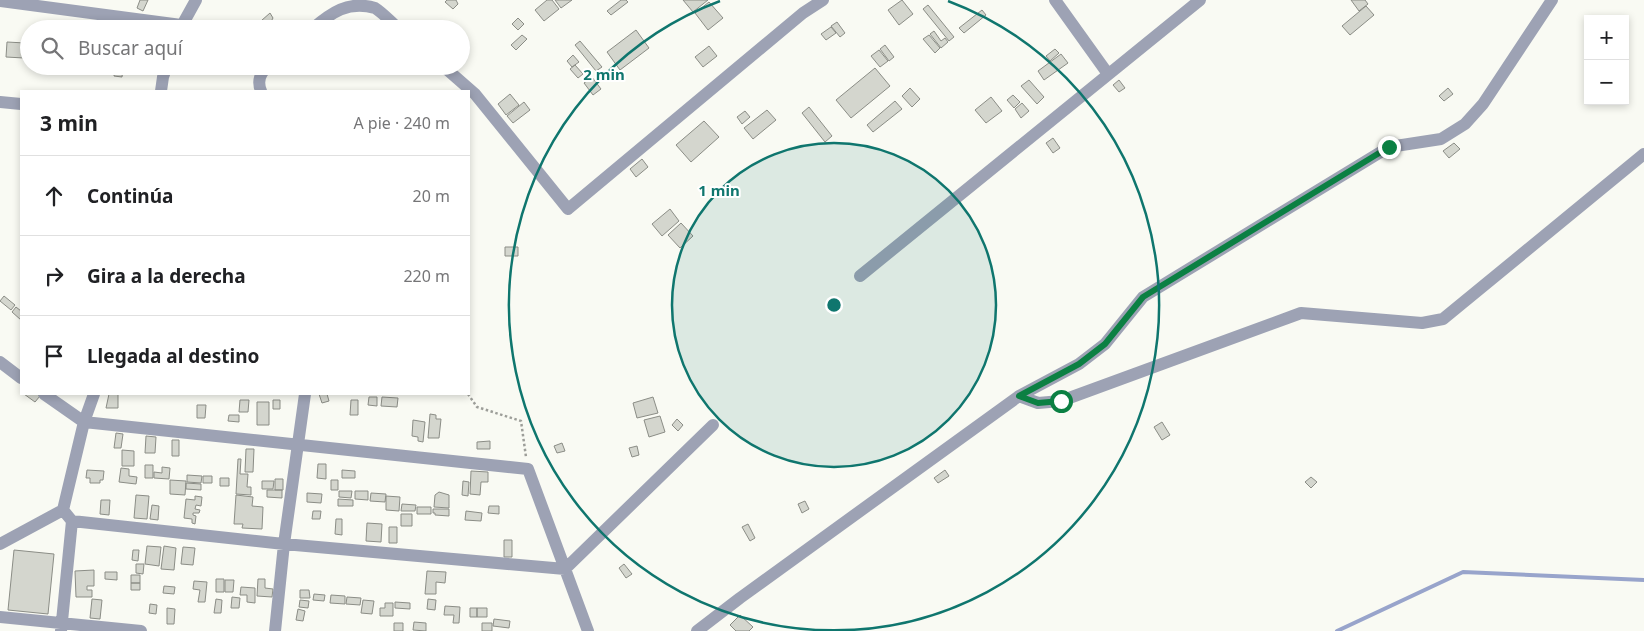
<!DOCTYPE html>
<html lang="es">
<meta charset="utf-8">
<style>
:root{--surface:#fff;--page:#f2f2f2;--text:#202124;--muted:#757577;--line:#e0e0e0}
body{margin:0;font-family:"Noto Sans",sans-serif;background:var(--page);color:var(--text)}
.controls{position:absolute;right:15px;top:15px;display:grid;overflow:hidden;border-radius:0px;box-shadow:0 2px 8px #0003}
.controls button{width:45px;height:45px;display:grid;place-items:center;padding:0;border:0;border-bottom:1px solid var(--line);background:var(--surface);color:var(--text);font:25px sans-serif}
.stop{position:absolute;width:15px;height:15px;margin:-11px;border:4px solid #0b8043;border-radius:50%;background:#fff}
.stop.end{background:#0b8043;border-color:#fff;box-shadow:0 1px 5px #0008}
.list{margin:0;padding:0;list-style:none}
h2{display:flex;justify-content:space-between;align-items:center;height:65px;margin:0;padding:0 20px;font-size:21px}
h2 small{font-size:16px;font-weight:400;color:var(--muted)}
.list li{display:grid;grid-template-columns:32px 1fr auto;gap:15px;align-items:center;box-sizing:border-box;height:80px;padding:0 20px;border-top:1px solid var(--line)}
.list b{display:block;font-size:19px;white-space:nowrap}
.list em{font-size:16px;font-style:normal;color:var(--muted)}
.icon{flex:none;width:28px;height:28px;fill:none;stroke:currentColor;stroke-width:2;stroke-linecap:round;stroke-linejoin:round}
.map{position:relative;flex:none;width:1644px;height:631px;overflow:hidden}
.search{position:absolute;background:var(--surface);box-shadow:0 2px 8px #0003;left:20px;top:20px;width:450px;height:55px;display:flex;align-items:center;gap:12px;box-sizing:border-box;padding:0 18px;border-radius:28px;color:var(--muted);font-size:19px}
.panel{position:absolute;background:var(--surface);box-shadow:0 2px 8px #0003;left:20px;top:90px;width:450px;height:305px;border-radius:0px}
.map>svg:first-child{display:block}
</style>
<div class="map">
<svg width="1644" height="631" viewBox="0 0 1644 631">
<rect width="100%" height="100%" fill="#f9faf3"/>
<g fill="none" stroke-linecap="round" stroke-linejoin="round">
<path stroke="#98a4cb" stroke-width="4" d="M1337 631 1463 572 1644 580"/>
</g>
<path fill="#d4d6ce" stroke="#8b8d86" d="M140 0H148L143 11 137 8Z
M447 0H456L458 4 453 9 445 2Z
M547 0H552L559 9 544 21 535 10Z
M555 0H572L561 8Z
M621 0H626L628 2 611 15 607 11Z
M683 0H708L693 12Z
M902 0 913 14 899 25 888 10Z
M1351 0H1365L1368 4 1359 11Z
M709 2 723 18 708 30 695 13Z
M928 5 954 37 949 41 923 9Z
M1366 6 1374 15 1350 35 1342 26Z
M982 10 986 15 964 33 959 28Z
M270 13 273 18 267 29 253 28Z
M518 18 524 24 518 30 512 24Z
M837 22 845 33 840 37 831 26Z
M831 27 836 33 826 40 821 34Z
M636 30 649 48 620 70 607 52Z
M934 31 941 41 945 38 948 42 941 48 930 34Z
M522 35 527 39 516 50 511 45Z
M929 35 940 48 935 53 923 39Z
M580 41 602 67 596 71 575 45Z
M7 42 25 43 24 58 6 57Z
M885 45 894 57 889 61 880 49Z
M709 46 717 56 703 67 695 57Z
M1055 49 1059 53 1050 61 1046 56Z
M879 50 888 61 880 67 871 56Z
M1061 54 1068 63 1044 80 1038 71Z
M573 55 579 62 572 67 567 61Z
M575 65 583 74 578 78 570 69Z
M215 66 229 67 226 74 213 71Z
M115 67 123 68 122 77 114 76Z
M875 68 890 86 851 118 836 100Z
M592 77 601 89 593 95 584 83Z
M1029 80 1044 97 1037 104 1021 86Z
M1119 80 1125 88 1119 92 1113 85Z
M910 88 920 99 912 107 902 96Z
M1448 88 1453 94 1444 101 1439 96Z
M510 94 519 105 506 115 498 104Z
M1013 95 1020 102 1014 108 1007 100Z
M991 97 1002 111 986 123 975 110Z
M895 101 902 109 873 132 867 125Z
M524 102 530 110 513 123 507 116Z
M1022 103 1029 111 1021 118 1015 109Z
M809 107 832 136 825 142 802 113Z
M767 110 776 120 753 139 744 128Z
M745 111 750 117 742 124 737 117Z
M704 121 719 137 691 162 676 145Z
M1053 138 1060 148 1053 153 1046 143Z
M1454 143 1460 149 1449 158 1443 151Z
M642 159 648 167 636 177 630 169Z
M670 209 679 221 662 236 652 224Z
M681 223 693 236 680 248 668 235Z
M505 247H518V256H505Z
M4 296 15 305 11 310 0 301Z
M16 307 21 311V320L12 312Z
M24 394H37L40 396 35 402Z
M109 394H118V408H106Z
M319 394H327L329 401 322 403Z
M369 397H377V406L368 405Z
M382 397 398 398 397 407 381 406Z
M653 397 658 413 637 418 633 403Z
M240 400H249L248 412H239Z
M273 400H280V409H273Z
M351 400H358V415H350Z
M257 402H269V425H257Z
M197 405H206L205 418H197Z
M430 414 436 415V419H441L439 438H428Z
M229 415H239V422L228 421Z
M660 416 665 432 649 437 644 420Z
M677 419 683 425 678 431 672 425Z
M413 420 425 422 423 442 418 441V437L412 436Z
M1162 422 1170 435 1162 440 1154 427Z
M116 433 123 434 121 448H114Z
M146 436 156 437 155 453H145Z
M172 440H179V456H172Z
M490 441V449H477V442Z
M562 443 565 451 557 453 554 446Z
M637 446 639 455 632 457 629 448Z
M246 449H254L253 472H245Z
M122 450 134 451V466H122Z
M238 459H241L240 474H248L247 487H251V495L236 494Z
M318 464H326V479L317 478Z
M145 465H153V478H145Z
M162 467 170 468 169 479 154 478V472L162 473Z
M121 468 129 469V476L137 477 136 484 119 482Z
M87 470 104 471 103 480H100V483H90V478H86Z
M342 470 355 471V478H342Z
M945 470 949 476 938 483 934 478Z
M471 471 488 472V482H481L480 495 470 494Z
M187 475 202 476 201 483 187 482Z
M203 476H212V483H203Z
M1311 477 1317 482 1311 488 1305 482Z
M220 478H229V486H220Z
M275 479H283V490H275Z
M170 480 186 481 185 495 170 494Z
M331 480H338V490H331Z
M262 481H274L273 489H262Z
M463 481 469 482 468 496 462 495Z
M186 483 201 484V490L186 489Z
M267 490H282V498L267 497Z
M339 491H352L351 498 339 497Z
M355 491H368V500L355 499Z
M439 492 449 495V508L434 507 435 495Z
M307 493 322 494 321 503 307 502Z
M371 493 386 494 385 502 370 501Z
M136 495 149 496 147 519 134 518Z
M236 495 253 497 252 506 263 507 262 529 242 528 243 524H234Z
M195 496 202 497 201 506 196 505 195 509 200 510 199 513H193V515L196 516 195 524 192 523V519L184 518 186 499 195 500Z
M386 496 400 497 399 511 386 510Z
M338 499 353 500V506H338Z
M101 500H110L109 515 100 514Z
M805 501 809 509 802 513 798 504Z
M402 504 416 505 415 511H401Z
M152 505 159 506 158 520 150 519Z
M489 506H499V514L488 513Z
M417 507H431V514H417Z
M433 509H449V516L435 515V513H433Z
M313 511H321L320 519H312Z
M466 511 482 513 481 521 465 520Z
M401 514H412V526H401Z
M336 519H342V535L335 534Z
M367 523 382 524 381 542 366 541Z
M748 524 755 538 750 541 742 527Z
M389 527H397V543H389Z
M504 540H512V557H504Z
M147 546 161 547 159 566 145 564Z
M164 546 176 548 174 570 161 569Z
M183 547 195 548 193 565 181 564Z
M14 550 54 554 48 614 8 610Z
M133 550H139L138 561 132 560Z
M136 564H144L143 574 136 573Z
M624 564 632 574 626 578 619 568Z
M94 570V586H87V590H92V597H76L75 571Z
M427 571 446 572 445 583 436 582V594H425Z
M105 572H117V580L105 579Z
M131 575H140V583H131Z
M216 579H224V592H216Z
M258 579H265V588L273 589 272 597 257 596Z
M225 580H234L233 592H225Z
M194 581 207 582 205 602H198L200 590 193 589Z
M131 583H140V590H131Z
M164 586 175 587 174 594 163 593Z
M241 587 255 588V603L247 602V595H240Z
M300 590H309L310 598H300Z
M314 594 325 595 324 601 313 600Z
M331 595 345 596V604L330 603Z
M232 597 240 598 239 608H231Z
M347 597 361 598 360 605 346 604Z
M92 599 102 600 100 619 90 618Z
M216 599 222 600 221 613H214Z
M428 599 436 600 435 610 427 609Z
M300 600 309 601 308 608 299 607Z
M363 600 374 601 372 614 361 613Z
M395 602 410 603V609L395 608Z
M385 603H393V616H380V608H385Z
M150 604 157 605 156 614 149 613Z
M445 606 460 607 459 623H453L454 615H444Z
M167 608 175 609 174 624H167Z
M470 608H477V617H470Z
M477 608H487V617H477Z
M298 609 305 611 303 621 296 620Z
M740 615 753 627 749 631H736L730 625Z
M494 619 510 621 509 628 493 626Z
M414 622 426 623V631L413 630Z
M394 623H403V631H394Z
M482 623H492V631H482Z"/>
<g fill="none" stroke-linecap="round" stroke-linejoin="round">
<path stroke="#9d9e99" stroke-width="2.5" stroke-dasharray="2.5 2.5" stroke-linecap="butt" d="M468 394 477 407 521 421 526 457"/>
<path stroke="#9da2b4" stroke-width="12" d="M1055 0 1108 74
M0 1 181 25
M180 29 196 0
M312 29C331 13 348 0 375 8 383 13 391 22 399 29
M443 66 475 94 568 209 803 13 823 0
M161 91 163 77 167 66
M261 91C257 81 260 72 269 66
M0 102 21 104
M860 276 1200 0
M0 362 21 378
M44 394 84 422 528 469 588 631
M1019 396 1038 403 1061 401 1301 313 1422 323 1443 319 1644 154
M63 510 72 521 284 544 565 569 713 425
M0 544 63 510 84 422 94 394
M0 617 141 631
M61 631 72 521
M275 631 284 544 305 394
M697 631 740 598 1019 396 1079 364 1105 344 1143 297 1389 147 1441 139 1465 124 1483 104 1552 0"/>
</g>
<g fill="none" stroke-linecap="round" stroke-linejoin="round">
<path stroke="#0b8043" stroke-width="6" d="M1061 401 1038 403 1019 396 1079 364 1105 344 1143 297 1389 147"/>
</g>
<circle cx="834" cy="305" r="162" fill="#0f766e" fill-opacity=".12"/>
<g fill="none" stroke="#0f766e" stroke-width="2.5">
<circle cx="834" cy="305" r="162"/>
<path d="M948 1A325 325 0 1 1 720 1"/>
</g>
<circle cx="834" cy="305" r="8" fill="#0f766e" stroke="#fff" stroke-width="2.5"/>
<g font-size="15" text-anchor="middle" font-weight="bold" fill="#0f766e" stroke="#fff" stroke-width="4" stroke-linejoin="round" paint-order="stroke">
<text x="604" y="80">2 min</text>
<text x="719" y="196">1 min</text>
</g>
</svg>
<div class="controls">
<button>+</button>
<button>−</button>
</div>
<div class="stop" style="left:1061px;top:401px"></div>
<div class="stop end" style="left:1389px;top:147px"></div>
<div class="search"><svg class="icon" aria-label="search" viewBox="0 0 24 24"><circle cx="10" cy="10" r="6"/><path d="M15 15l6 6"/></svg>Buscar aquí</div>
<section class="panel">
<h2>3 min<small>A pie · 240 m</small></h2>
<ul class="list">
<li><svg class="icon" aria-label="ahead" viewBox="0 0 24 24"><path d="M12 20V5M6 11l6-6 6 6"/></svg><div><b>Continúa</b></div><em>20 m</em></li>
<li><svg class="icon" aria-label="right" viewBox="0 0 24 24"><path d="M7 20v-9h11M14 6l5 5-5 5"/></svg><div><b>Gira a la derecha</b></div><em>220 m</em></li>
<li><svg class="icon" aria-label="arrive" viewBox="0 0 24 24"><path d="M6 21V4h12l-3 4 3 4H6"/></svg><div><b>Llegada al destino</b></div></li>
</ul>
</section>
</div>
